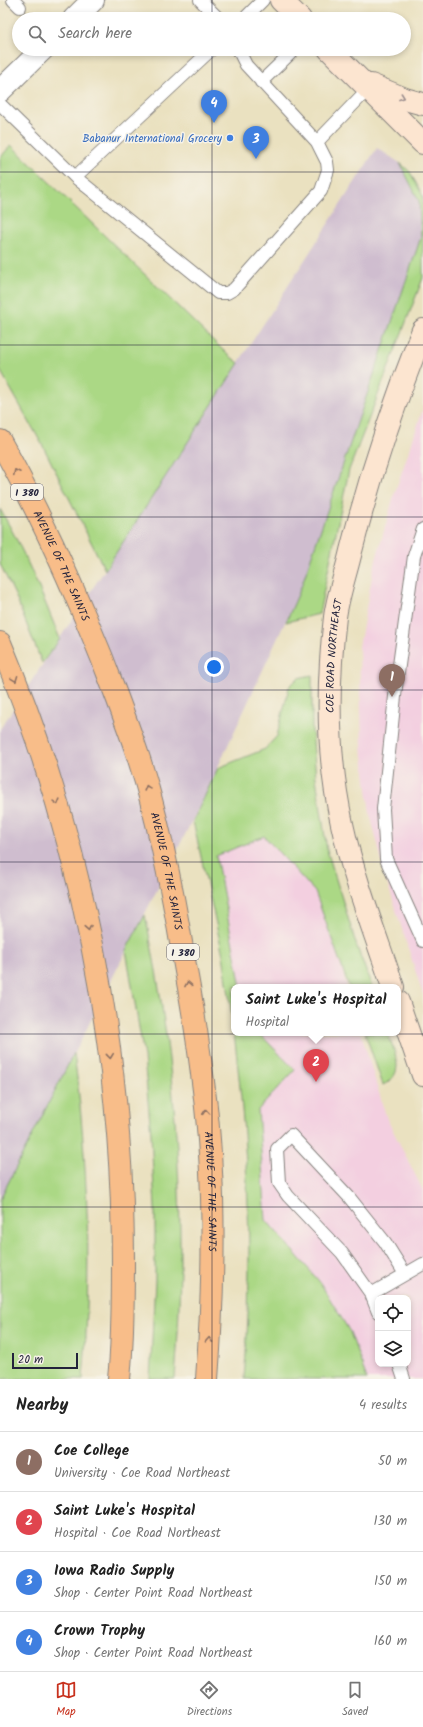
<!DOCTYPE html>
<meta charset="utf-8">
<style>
:root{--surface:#fff;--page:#f2f2f2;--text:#222;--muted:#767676;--line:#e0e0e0;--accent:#c8321e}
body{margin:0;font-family:Kalam,sans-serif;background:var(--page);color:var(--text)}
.controls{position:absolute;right:12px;bottom:12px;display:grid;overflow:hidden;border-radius:8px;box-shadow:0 2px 6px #0003}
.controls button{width:36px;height:36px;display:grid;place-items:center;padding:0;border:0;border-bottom:1px solid var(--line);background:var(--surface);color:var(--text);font:20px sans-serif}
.scale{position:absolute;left:12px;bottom:10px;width:66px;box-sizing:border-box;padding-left:4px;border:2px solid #22223b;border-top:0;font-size:11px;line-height:14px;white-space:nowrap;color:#22223b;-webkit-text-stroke:3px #f7f3e8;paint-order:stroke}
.you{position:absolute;left:214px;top:667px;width:14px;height:14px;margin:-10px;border:3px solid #fff;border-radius:50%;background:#1a73e8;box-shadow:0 0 0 6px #1a73e833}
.badge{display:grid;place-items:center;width:26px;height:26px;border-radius:50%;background:var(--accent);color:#fff;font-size:13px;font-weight:700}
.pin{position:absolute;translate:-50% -33px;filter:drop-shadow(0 1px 2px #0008)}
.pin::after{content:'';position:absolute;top:21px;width:14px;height:12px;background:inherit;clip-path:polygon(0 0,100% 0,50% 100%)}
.popup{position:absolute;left:231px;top:984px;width:170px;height:52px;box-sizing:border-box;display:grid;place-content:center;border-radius:8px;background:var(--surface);filter:drop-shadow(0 1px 3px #0005);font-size:13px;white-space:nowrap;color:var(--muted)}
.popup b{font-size:15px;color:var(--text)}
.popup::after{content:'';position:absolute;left:50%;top:100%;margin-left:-8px;border:8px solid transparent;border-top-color:var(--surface)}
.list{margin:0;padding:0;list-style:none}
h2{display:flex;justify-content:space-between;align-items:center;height:52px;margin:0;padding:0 16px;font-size:17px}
h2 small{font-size:13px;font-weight:400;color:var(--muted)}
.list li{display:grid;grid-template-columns:26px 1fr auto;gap:12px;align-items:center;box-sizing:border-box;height:60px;padding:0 16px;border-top:1px solid var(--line)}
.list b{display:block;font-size:15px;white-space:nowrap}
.list p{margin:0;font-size:13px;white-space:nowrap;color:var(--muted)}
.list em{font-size:13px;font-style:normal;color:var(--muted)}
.icon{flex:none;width:22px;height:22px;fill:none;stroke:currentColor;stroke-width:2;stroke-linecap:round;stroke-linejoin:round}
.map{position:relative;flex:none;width:423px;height:1379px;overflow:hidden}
.search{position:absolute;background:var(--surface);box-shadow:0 2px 6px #0003;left:12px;right:12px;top:12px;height:44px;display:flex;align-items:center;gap:10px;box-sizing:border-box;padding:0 14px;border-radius:22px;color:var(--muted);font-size:15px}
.sheet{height:292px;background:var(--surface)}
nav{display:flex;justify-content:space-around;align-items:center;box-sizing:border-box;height:56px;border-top:1px solid var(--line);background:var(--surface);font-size:11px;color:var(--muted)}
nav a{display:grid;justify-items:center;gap:2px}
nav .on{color:var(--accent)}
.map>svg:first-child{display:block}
</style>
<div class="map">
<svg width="423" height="1379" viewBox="0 0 423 1379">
<rect width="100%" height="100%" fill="#f7f3e8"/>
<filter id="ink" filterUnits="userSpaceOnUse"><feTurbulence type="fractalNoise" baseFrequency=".025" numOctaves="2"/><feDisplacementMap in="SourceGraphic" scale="8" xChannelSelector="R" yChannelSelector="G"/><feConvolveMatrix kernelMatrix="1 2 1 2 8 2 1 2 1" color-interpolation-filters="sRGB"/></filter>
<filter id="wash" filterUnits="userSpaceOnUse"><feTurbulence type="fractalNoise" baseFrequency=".012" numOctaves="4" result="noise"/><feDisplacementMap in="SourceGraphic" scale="16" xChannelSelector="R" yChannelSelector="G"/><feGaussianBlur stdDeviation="0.9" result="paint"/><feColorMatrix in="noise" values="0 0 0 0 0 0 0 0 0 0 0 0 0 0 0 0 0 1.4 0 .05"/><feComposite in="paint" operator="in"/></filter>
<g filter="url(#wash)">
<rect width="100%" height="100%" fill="#eae1c0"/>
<path fill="#f3cfe0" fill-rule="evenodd" d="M423 409V995L388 885 370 814 362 747 359 647 373 571 394 495Z
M232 800 315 892 334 944 347 987H241L209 820Z
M250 1033H361L387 1119 423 1190V1379H276L254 1053ZM378 1298H408V1364H378Z"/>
<path fill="#cfbdcf" d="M377 148 400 163 419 201 421 237 300 590 203 799 0 1200V729L110 562Z"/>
<path fill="#abd885" stroke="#667d60" d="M11 145 227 354 239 363 105 570 44 448 0 370V158Z
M400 163 410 172 423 196V278L349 470 319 614 286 622 300 590 421 237 419 201Z
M0 509C24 550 42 594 60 639L42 663 15 595 0 564Z
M312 675V730L316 778 327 850 357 947 372 987H349L315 892 264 836 216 856 241 987H234V1029L223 955 193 821 218 768 265 749 277 736 289 687 298 678Z
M145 915C178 1067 187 1224 175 1379H150L155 1281V1208L151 1134 144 1057 126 950Z
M234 1033H259L295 1070 258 1110 266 1220 319 1281 350 1332 367 1379H244C254 1265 248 1147 234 1033Z
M365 1033H388C394 1053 407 1073 383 1085Z
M74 1053C88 1162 92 1270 83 1379H0V1199Z"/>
</g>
<g filter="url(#ink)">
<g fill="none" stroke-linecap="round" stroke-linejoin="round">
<defs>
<path id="lane" d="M13 0 20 7
M200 0 219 19
M244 19 263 0
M238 49 246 65 317 142 371 86
M261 82 295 49
M0 104 75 177 212 49
M75 177 218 293H227L234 289 321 191 328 170 327 162 317 142
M423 529 414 556 396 687 383 809 386 859 423 941
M405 1274 385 1242 349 1197 291 1135 277 1149 279 1183 288 1196 342 1253 371 1294 423 1264
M371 1294 378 1312
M399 1364 404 1379"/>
<path id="street" d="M74 19 93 0
M0 91 43 49"/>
<g id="secondary">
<path d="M281 0 300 19"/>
<path d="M329 49 423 143"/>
<path d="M371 85 405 99 423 104"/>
<path id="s1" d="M393 987C375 933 354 880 342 824 327 757 327 685 335 617 338 595 346 573 351 551 370 475 394 403 423 330"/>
<path d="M398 1002 423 1075"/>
</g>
<g id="highway">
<path id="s2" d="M0 441C39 511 72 584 102 658 115 692 128 725 139 759 160 824 173 893 184 960 192 1003 199 1047 204 1090 216 1184 214 1285 207 1379"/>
<path d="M0 643C82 838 123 1050 123 1262 123 1301 123 1340 119 1379"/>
</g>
</defs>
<use href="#lane" stroke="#86827e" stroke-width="14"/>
<use href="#street" stroke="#86827e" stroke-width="24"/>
<use href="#secondary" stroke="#86827e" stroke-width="24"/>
<use href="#highway" stroke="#86827e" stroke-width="24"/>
<use href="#lane" stroke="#fff" stroke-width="12"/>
<use href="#street" stroke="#fff" stroke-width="22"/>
<use href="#secondary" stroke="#fce5d0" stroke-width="22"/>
<use href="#highway" stroke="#f8bd89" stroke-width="22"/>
</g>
<defs><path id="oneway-chevron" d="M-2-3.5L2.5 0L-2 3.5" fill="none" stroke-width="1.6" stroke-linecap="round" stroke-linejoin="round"/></defs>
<use stroke="#9a8d8d" href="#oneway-chevron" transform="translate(402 97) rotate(20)"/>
<g stroke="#8d7062">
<use href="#oneway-chevron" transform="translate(16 472) rotate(-117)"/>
<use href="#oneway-chevron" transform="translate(15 679) rotate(69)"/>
<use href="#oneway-chevron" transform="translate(147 788) rotate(-106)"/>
<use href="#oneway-chevron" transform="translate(57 802) rotate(74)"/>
<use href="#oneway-chevron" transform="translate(88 928) rotate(79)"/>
<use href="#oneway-chevron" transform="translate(188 984) rotate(-100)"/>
<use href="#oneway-chevron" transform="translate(110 1056) rotate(84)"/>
<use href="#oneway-chevron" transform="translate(206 1112) rotate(-95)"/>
<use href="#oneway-chevron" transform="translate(209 1340) rotate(-87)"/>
</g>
</g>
<path fill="none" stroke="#22223b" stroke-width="1" stroke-opacity="0.55" d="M212 0V19M212 49V1379M0 172H423M0 345H423M0 517H423M0 690H423M0 862H423M0 1034H423M0 1207H423"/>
<circle fill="#3f7fe0" stroke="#f7f3e8" stroke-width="1.5" cx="230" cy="138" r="4"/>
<g text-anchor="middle" stroke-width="3" stroke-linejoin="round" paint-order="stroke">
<g fill="#f7f3e8" stroke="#62616f" stroke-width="1">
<rect x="11" y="484" width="32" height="16" rx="3"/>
<rect x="167" y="944" width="32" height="16" rx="3"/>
</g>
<g font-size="10" font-weight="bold" fill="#22223b">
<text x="27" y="496">I 380</text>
<text x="183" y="956">I 380</text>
</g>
<g font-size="11" fill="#366cbe" stroke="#f7f3e8" text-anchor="end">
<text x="222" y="142">Babanur International Grocery</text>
</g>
<g font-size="11" fill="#22223b" stroke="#f7f3e8">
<text dy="4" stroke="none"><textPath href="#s2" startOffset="139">AVENUE OF THE SAINTS</textPath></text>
<text dy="4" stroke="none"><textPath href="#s1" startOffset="340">COE ROAD NORTHEAST</textPath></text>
<text dy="4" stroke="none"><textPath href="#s2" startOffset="463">AVENUE OF THE SAINTS</textPath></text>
<text dy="4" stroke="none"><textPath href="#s2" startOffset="787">AVENUE OF THE SAINTS</textPath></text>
</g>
</g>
</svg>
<div class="controls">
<button><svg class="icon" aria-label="locate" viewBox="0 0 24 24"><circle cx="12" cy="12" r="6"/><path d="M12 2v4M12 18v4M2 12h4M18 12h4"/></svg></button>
<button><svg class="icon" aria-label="layers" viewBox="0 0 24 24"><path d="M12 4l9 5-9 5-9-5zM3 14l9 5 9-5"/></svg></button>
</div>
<div class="scale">20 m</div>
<div class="you"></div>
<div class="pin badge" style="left:392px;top:697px;background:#8d6e63">1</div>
<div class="pin badge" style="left:316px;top:1082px;background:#e0444e">2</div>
<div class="popup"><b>Saint Luke's Hospital</b>Hospital</div>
<div class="pin badge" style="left:256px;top:159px;background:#3f7fe0">3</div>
<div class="pin badge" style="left:214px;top:123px;background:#3f7fe0">4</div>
<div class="search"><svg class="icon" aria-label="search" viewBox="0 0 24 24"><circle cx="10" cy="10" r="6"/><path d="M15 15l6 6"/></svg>Search here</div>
</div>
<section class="sheet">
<h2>Nearby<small>4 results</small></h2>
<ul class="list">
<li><span class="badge" style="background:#8d6e63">1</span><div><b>Coe College</b><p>University · Coe Road Northeast</p></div><em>50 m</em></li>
<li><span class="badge" style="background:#e0444e">2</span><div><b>Saint Luke's Hospital</b><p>Hospital · Coe Road Northeast</p></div><em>130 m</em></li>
<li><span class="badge" style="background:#3f7fe0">3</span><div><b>Iowa Radio Supply</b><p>Shop · Center Point Road Northeast</p></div><em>150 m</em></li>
<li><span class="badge" style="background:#3f7fe0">4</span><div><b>Crown Trophy</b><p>Shop · Center Point Road Northeast</p></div><em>160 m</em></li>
</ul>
</section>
<nav>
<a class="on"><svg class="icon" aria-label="map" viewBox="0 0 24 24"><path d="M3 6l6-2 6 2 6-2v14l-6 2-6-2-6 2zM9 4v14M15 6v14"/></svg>Map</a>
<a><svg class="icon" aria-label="directions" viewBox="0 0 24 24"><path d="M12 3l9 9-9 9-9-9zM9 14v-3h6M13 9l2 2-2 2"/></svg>Directions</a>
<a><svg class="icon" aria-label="saved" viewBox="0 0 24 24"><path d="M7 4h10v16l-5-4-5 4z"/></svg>Saved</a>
</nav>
